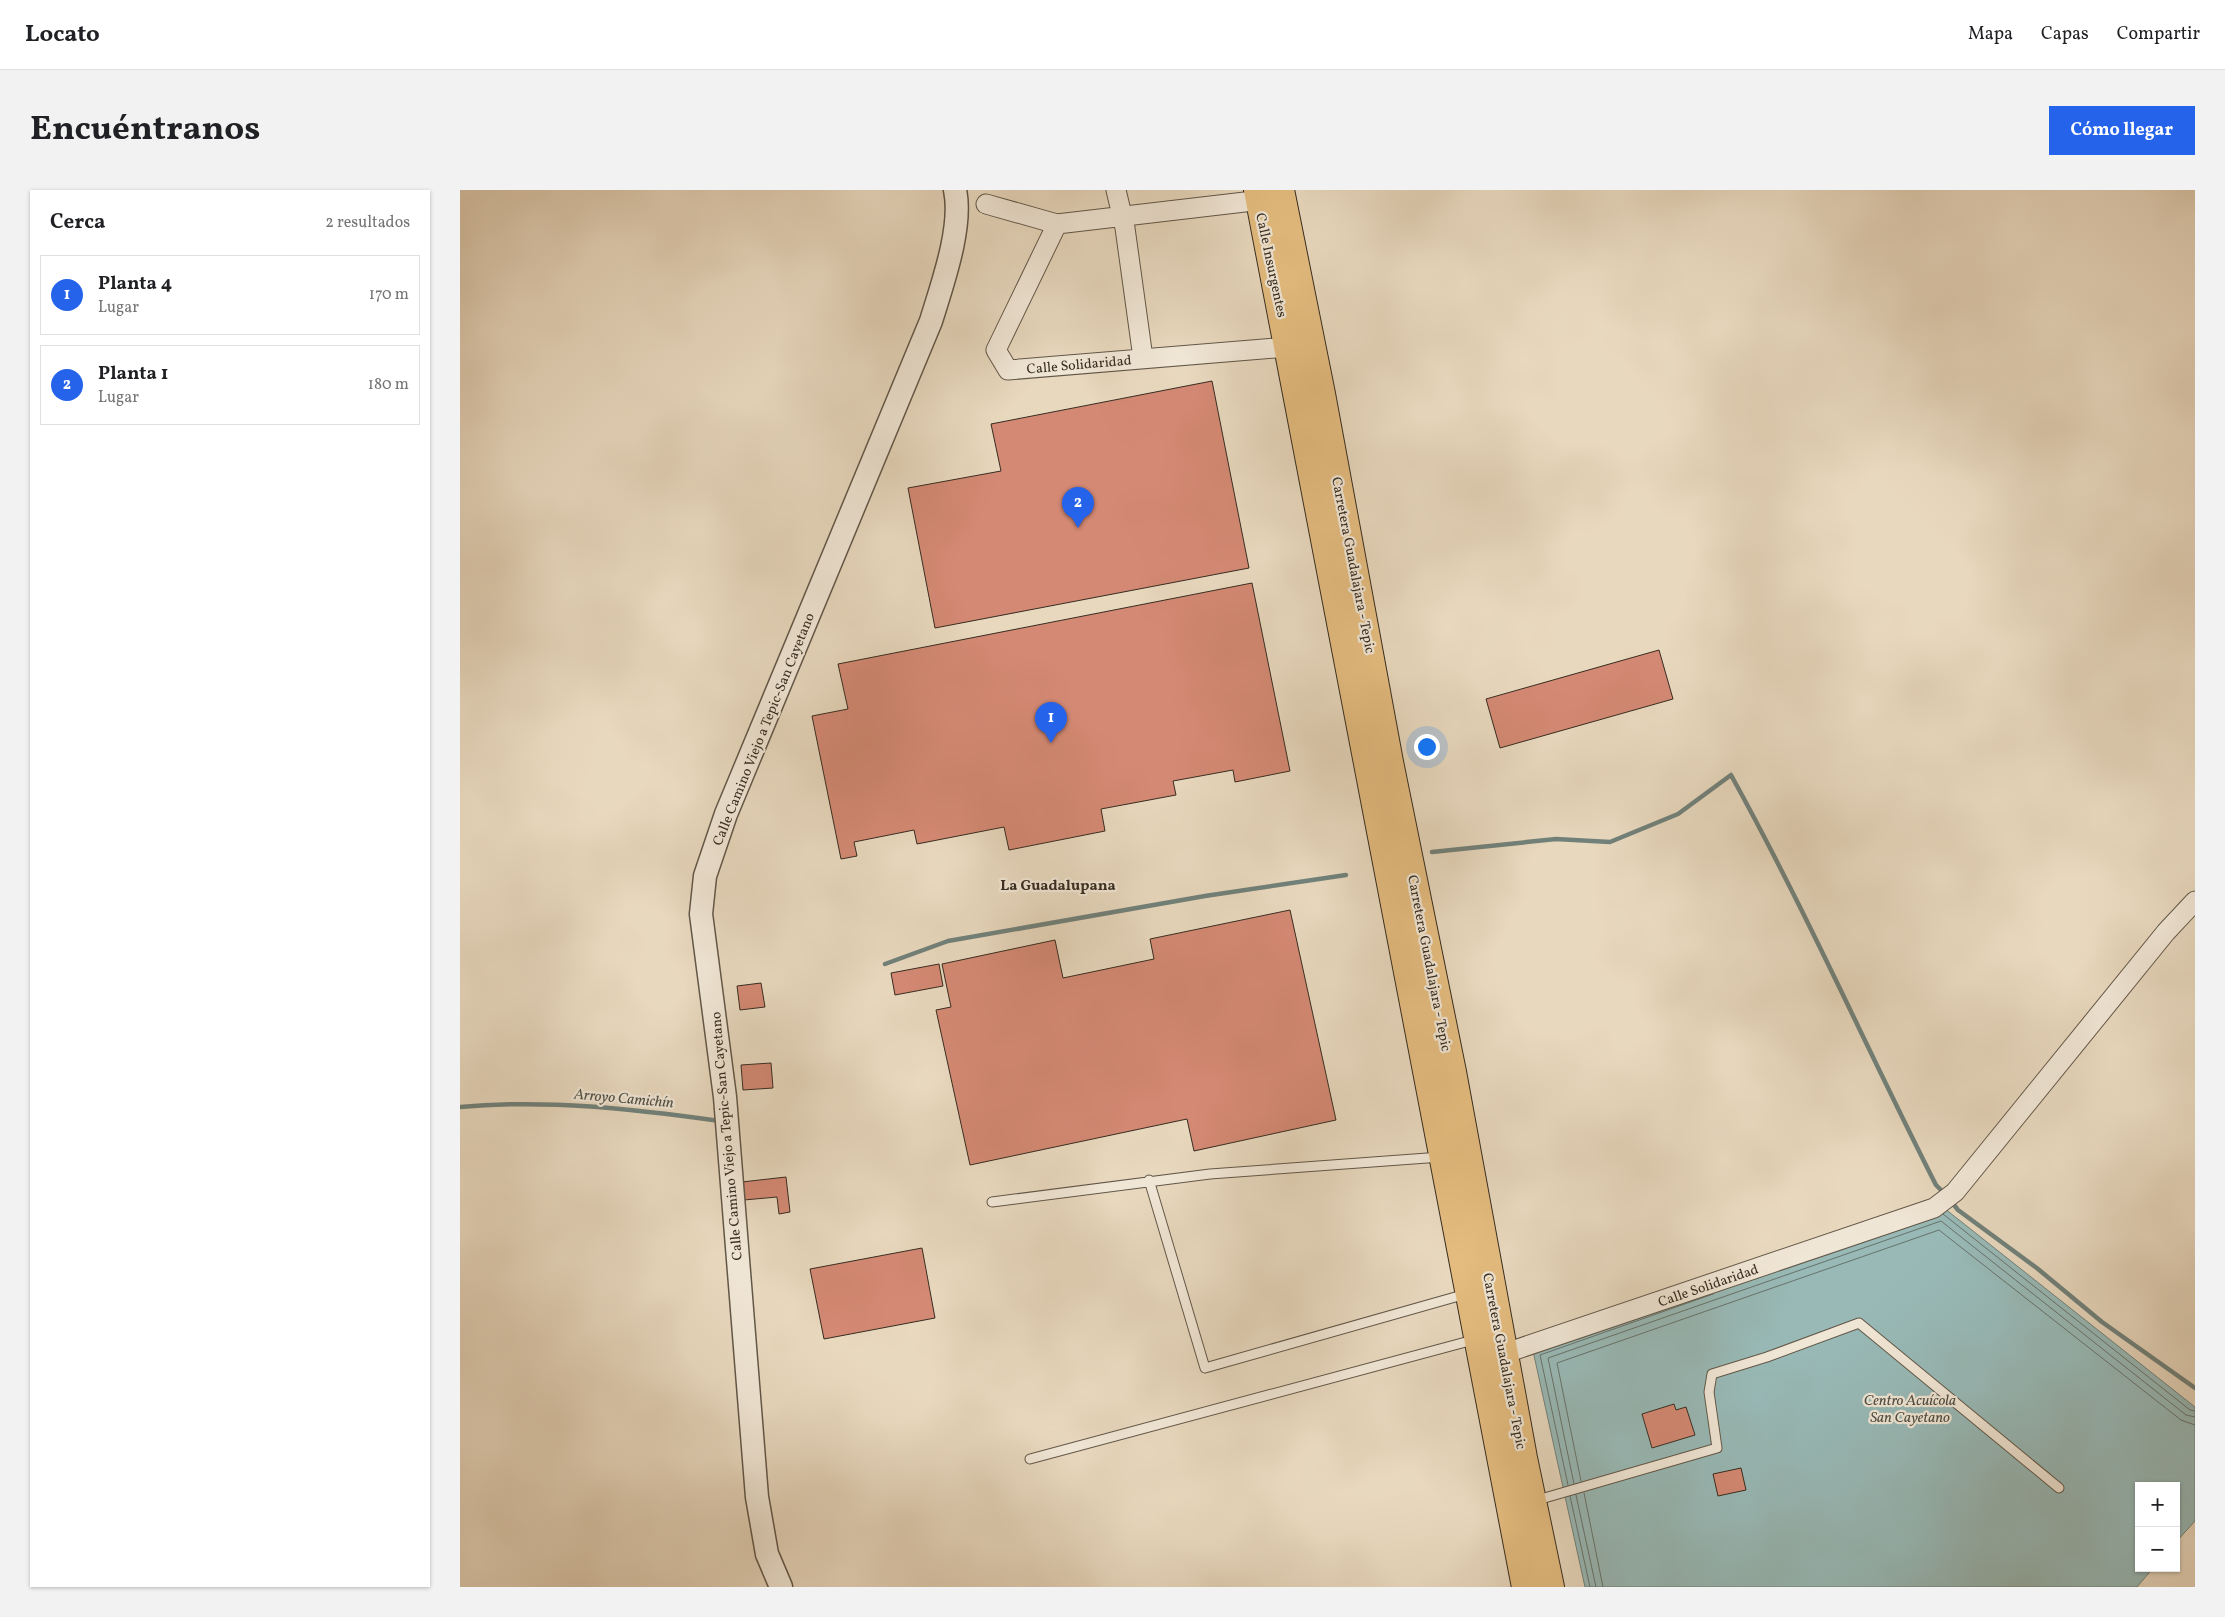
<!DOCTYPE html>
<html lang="es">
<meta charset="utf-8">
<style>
:root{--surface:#fff;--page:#f2f2f2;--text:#202124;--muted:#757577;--line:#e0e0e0;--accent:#2563eb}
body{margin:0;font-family:Vollkorn,serif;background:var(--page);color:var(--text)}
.controls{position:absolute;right:15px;bottom:15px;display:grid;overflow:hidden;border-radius:0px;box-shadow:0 1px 4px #0004}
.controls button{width:45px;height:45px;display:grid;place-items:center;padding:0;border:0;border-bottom:1px solid var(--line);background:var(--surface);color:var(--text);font:25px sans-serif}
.you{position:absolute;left:966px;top:556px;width:18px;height:18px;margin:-12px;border:4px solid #fff;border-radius:50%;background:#1a73e8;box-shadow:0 0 0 8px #1a73e833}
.badge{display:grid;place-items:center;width:32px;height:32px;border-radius:50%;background:var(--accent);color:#fff;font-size:16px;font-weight:700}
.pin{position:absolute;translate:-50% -41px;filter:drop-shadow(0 1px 2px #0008)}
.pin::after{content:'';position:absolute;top:26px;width:18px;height:15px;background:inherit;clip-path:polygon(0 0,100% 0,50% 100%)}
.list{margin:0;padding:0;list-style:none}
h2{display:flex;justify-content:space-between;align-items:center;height:65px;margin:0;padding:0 20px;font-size:21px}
h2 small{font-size:16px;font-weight:400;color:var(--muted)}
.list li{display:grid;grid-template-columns:32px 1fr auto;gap:15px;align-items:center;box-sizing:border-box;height:80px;margin:0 10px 10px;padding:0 10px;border:1px solid var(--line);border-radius:0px}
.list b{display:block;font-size:19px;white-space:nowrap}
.list p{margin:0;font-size:16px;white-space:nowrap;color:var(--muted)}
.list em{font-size:16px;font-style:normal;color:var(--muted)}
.map{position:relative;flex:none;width:1735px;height:1397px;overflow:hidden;border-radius:0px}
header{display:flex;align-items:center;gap:30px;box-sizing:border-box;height:70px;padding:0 25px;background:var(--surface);border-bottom:1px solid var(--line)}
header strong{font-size:24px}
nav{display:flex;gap:28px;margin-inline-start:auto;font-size:18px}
.intro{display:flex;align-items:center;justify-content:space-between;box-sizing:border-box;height:120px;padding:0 30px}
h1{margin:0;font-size:35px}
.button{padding:12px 22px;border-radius:0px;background:var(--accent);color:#fff;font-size:18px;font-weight:700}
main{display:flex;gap:30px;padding:0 30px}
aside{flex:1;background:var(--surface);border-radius:0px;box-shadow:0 1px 4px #0004}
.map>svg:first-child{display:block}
</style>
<header>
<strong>Locato</strong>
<nav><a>Mapa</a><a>Capas</a><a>Compartir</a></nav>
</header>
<div class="intro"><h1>Encuéntranos</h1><a class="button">Cómo llegar</a></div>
<main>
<aside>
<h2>Cerca<small>2 resultados</small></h2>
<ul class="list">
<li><span class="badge">1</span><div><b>Planta 4</b><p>Lugar</p></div><em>170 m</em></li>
<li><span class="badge">2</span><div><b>Planta 1</b><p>Lugar</p></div><em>180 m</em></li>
</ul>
</aside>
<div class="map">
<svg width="1735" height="1397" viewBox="0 0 1735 1397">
<rect width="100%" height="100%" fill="#e8d8be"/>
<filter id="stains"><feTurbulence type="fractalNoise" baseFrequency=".004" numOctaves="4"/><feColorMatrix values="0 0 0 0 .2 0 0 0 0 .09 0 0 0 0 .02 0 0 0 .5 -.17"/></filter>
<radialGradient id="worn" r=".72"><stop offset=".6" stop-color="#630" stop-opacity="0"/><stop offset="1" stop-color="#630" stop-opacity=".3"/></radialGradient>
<path fill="#98b9b6" stroke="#71817a" d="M1484 1018 1735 1217V1331L1716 1352V1296H1679V1378H1693L1677 1397H1125L1073 1161Z"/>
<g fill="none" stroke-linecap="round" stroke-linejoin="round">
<path stroke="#67726b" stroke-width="1" d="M1483 1024 1730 1220 1735 1221
M1121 1291 1097 1173 1479 1040 1721 1230 1735 1235
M1114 1294 1088 1168 1481 1031 1726 1225 1735 1227
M1108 1295 1080 1165 1253 1104
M1124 1303 1143 1397
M1116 1305 1136 1397
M1110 1306 1130 1397"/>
<path stroke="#71817a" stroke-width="4.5" d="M972 662 1096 649 1150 652 1218 624 1271 585C1345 719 1407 859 1476 995L1485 1004
M425 774 488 751 745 706 886 685
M0 917C87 909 174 919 260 931
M1490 1010 1498 1020 1578 1079 1642 1132 1735 1198"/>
</g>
<path fill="#d48974" stroke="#362c20" d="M752 191 789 378 475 438 448 298 541 281 531 234Z
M792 393 830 581 775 592 773 580 713 591 716 605 641 619 645 641 549 660 544 637 457 654 454 640 394 652 397 666 381 669 352 526 388 519 378 474Z
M1199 460 1213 509 1040 558 1026 509Z
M830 720 876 930 734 961 727 929 510 975 476 820 491 817 482 774 595 750 603 788 694 769 690 749Z
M479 774 483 796 435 805 431 783Z
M301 793 305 817 280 820 277 796Z
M311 873 313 898 283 900 281 875Z
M326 987 330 1022 319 1024 317 1007 284 1010 282 992Z
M462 1058 475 1128 364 1149 350 1079Z
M1214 1214 1216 1220 1226 1217 1235 1245 1192 1258 1182 1224Z
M1281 1278 1286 1300 1258 1306 1253 1284Z"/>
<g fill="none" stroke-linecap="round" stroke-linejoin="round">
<defs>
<path id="service" d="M689 990 745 1178 1006 1104
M532 1012 750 984 981 967
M570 1269 1017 1149
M1074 1311 1257 1258 1249 1202 1252 1184 1307 1167 1399 1133 1599 1298"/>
<path id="minor" d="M656 0 665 38 683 168
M526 14 597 34 810 9
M597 34 536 160 548 180 840 156
M1034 1167 1474 1018 1495 1002 1706 742 1735 711"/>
<path id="tertiary" d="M321 1397 307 1364 297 1307 265 907 241 724 245 686 266 624 471 131C482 95 503 37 495 0"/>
<path id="trunk" d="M798 0 1066 1397
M820 0 861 204 929 572 992 882 1063 1268 1090 1397"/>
</defs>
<use href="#service" stroke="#625748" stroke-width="11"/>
<use href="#minor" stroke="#625748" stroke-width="21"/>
<use href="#tertiary" stroke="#625748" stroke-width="25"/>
<use href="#trunk" stroke="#362c20" stroke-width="30"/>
<use href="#service" stroke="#f0e6d5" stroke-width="9"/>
<use href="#minor" stroke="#f0e6d5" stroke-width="19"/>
<use href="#tertiary" stroke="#f0e6d5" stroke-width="22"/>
<use href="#trunk" stroke="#e4bc7f" stroke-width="28"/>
</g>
<g text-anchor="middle" stroke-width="4.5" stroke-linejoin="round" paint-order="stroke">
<g font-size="14" fill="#362c20" stroke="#f0e6d5">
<text transform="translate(812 75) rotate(78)" y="5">Calle Insurgentes</text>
<text transform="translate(619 174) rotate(-5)" y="5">Calle Solidaridad</text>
<text transform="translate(894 375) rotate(79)" y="5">Carretera Guadalajara - Tepic</text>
<text transform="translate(303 539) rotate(-68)" y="5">Calle Camino Viejo a Tepic-San Cayetano</text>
<text transform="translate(970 773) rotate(79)" y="5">Carretera Guadalajara - Tepic</text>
<text transform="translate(266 946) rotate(-95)" y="5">Calle Camino Viejo a Tepic-San Cayetano</text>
<text transform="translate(1248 1095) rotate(-19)" y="5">Calle Solidaridad</text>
<text transform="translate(1045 1171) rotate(79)" y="5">Carretera Guadalajara - Tepic</text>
</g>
<g font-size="15" font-weight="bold" fill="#362c20" stroke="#f0e6d5">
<text x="598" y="700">La Guadalupana</text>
</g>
<g font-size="15" font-style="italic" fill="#4e4f46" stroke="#f0e6d5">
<text transform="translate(164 908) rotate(5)" y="5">Arroyo Camichín</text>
<text x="1450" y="1215">Centro Acuícola<tspan x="1450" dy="17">San Cayetano</tspan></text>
</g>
</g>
<rect width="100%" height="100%" filter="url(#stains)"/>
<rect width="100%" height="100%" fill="url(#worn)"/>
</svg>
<div class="controls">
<button>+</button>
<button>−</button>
</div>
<div class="you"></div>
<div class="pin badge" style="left:591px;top:553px">1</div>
<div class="pin badge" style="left:618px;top:338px">2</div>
</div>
</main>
